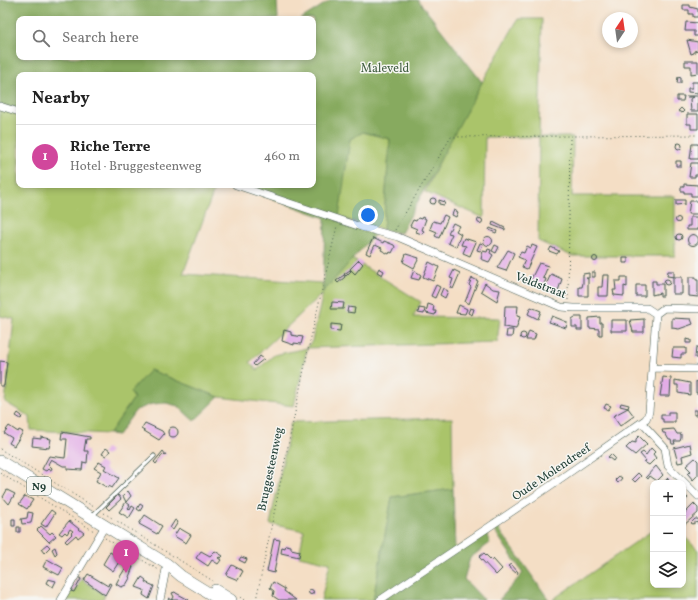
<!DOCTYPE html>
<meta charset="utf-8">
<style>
:root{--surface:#fff;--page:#f2f2f2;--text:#222;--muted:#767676;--line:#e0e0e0;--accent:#b5179e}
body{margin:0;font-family:Vollkorn,serif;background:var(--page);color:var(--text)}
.controls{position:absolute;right:12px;bottom:12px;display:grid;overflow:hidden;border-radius:8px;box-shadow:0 2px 6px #0003}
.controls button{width:36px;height:36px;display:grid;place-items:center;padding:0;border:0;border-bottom:1px solid var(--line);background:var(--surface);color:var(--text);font:20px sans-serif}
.compass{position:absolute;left:602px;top:12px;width:36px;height:36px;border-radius:50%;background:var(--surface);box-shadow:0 2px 6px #0003;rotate:13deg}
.you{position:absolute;left:368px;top:215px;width:14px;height:14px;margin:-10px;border:3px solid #fff;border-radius:50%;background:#1a73e8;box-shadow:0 0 0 6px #1a73e833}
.badge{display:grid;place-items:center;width:26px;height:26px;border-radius:50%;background:var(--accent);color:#fff;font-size:13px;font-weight:700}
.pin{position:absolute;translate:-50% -33px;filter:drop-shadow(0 1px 2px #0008)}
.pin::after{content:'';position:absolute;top:21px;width:14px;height:12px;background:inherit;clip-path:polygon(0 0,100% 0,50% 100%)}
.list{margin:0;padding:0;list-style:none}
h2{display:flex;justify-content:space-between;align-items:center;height:52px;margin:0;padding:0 16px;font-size:17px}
h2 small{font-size:13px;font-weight:400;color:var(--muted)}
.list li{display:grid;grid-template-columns:26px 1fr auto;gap:12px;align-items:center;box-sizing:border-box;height:64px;padding:0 16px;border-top:1px solid var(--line)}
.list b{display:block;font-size:15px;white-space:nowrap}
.list p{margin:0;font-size:13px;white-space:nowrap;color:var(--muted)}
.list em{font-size:13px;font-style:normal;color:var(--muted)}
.icon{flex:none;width:22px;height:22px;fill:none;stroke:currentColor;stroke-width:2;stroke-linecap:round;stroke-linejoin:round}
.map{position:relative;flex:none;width:698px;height:600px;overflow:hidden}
.search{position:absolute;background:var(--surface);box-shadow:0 2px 6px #0003;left:16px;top:16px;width:300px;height:44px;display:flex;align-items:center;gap:10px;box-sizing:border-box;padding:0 14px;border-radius:8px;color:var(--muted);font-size:15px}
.panel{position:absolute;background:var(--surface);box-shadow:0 2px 6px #0003;left:16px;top:72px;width:300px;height:116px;border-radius:8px}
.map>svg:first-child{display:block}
</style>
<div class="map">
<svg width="698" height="600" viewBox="0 0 698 600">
<rect width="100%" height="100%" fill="#f6f6f2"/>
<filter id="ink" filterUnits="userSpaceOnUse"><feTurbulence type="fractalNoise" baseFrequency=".025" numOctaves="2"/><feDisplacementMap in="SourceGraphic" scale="8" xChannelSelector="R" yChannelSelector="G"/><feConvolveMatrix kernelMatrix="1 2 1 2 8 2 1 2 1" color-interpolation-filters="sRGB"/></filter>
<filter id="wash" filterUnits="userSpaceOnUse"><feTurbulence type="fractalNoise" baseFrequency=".012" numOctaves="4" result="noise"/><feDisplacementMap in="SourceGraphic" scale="16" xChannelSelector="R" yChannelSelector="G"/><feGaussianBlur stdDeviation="0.9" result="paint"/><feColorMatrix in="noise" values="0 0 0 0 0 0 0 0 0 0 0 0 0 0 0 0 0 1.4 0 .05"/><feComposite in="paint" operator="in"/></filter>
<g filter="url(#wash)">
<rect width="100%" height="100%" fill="#f4dec5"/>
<path fill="#aac46a" stroke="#64804f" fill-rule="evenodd" d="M518 19H542L539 137H573L572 196H675V256H572L538 241 539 137H485L484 218 425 192 451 137Z
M0 106 19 112V185H216L183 274 322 283 323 292 352 259 421 302 413 317 500 318 497 342 307 348 294 406 219 397 150 370 134 398 109 434 31 430 30 417 5 402 14 319 0 316ZM323 293 312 341 307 348 274 355 257 370 250 362Z
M363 132 390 139 383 230 338 217 350 139Z
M452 418 453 489 392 497 373 600H321L330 563 299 556 304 531 270 524 291 422Z
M653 530V585H683V535L698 550V600H552Z
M78 577 105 595 102 600H66Z"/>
<path fill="#87aa5e" stroke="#537449" d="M0 0H277L278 19H19V57H313V19H301L331 0H418L482 82 401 233 383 230 390 139 363 132 350 139 339 217 375 234 323 292 325 218 235 185H313V75H19V112L0 106Z
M150 370 219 397 194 421 178 406 166 403 152 404 136 410 118 435 109 434 134 398 130 392Z
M453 489 455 549 486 532 490 543 470 558 464 579 484 600H373L392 497Z
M494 522 549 600H499L523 573 490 524Z"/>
<g id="blocks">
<path fill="#e2ace6" d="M683 5H690V7L698 9V17H693V14H689V10H683Z
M686 22 698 23V36H694V31H685Z
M687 40 698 42V50L694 51V53L691 54Z
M685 61H698V73L691 74V66H685Z
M678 77 681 78V83H677Z
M692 82H698V93L688 92V88H692Z
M677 96H684L683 101H677Z
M687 96H698V111H691L690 99 694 97H687Z
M681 108 684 111 682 113 678 111Z
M687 114H698V129H691V124H687Z
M676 146a3 3 0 1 1 6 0a3 3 0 1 1-6 0Z
M692 144H698V159H690Z
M676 161H681V166H676Z
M691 163H698V175H695V177H689Z
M684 184 698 185V196H691V193H684V191H681V187H684Z
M430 201a3 3 0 1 1 6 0a3 3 0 1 1-6 0Z
M439 200 445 202 444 205 439 204Z
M676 200H685V204L676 205Z
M690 201H698V214H688Z
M454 210 458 212 456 217 452 215Z
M444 215 448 217 439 238 435 236 437 232 430 229 433 221 440 223Z
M422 217 426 219 422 230 424 231 422 234 416 232 417 229 410 226 413 220 416 221 418 218 421 219Z
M690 217H698V230H687V226H690Z
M675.5 220a2.5 2.5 0 1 1 5 0a2.5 2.5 0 1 1-5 0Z
M477.5 221a2.5 2.5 0 1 1 5 0a2.5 2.5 0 1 1-5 0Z
M493 222 505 228V230L492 225Z
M453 223 459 226 456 231 461 234 456 247 448 243 452 234 448 233Z
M490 228 497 231 496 233 489 230Z
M676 237a3 3 0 1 1 6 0a3 3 0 1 1-6 0Z
M687.5 240a5.5 5.5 0 1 1 11 0a5.5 5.5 0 1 1-11 0Z
M483.5 241a4.5 4.5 0 1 1 9 0a4.5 4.5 0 1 1-9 0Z
M373 238 383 243 384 241 394 245 395 247 392 253 390 252 389 254 381 250 382 248 375 245 370 255 366 253Z
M464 238 476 242 470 256 463 253 466 246 461 245Z
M480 243 483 244 480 251 477 250Z
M495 245 499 247 496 253 492 251Z
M532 245 537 247 527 269 522 267 525 260 518 257 521 252 524 253 527 246 531 248Z
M551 247 559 251 557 254 549 251Z
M488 249 491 250 490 253 493 255 489 262 481 259 483 251 487 252Z
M508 250 514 253 506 271 497 268Z
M406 254 419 258 414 268 403 262Z
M592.5 259a2.5 2.5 0 1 1 5 0a2.5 2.5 0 1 1-5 0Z
M623 258H628V263H623Z
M359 260 363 264 355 274 350 269Z
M429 262 439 267 433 281 423 277Z
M539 263 548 266 543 278 546 279 543 287 530 281Z
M379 268 384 271 382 275 377 272Z
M350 270 351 271 346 276 344 274Z
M414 270 421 275 419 280 411 278Z
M454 270 460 273 453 289 450 288 453 279 450 278Z
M668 271H674V277L667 276Z
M592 272H595V277H592Z
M589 273V278H586L588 279V296H579V287H582L583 283V274Z
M551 274 562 279 557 294 544 289Z
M344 275 345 277 338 283 336 281Z
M603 275H609L608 296H598V287H602Z
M621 277H627V287L624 286V296L614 295 613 290H616L615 281H621Z
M673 277H682V294H673Z
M689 277H696V280H698V297L689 296Z
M472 278 478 281 469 304 465 302 471 287 469 285Z
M664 282a3 3 0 1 1 6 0a3 3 0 1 1-6 0Z
M652 281H656V284H663V296H660V293L652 295Z
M485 283 493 289 500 290 497 301 481 291Z
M436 285 440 287 435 298 431 296Z
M636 285H645V296H636Z
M443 288 448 291 445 298 440 295Z
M332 302 344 303 343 309H331Z
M428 304 434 306 433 311H436L435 315 426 313Z
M459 305 467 309 465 314 456 313Z
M505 306H518L517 316 520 317 516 329 504 327Z
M348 307 355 308 354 313 347 312Z
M531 307 541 311 538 319 528 314Z
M419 308 425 309 424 314 418 313Z
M470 308 474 309 472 315 468 313Z
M552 316 567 322 566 328 549 322Z
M575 317H582V330H577V327H572V319Z
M600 317V323H602V335H599V329L589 328V318Z
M672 318 691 319 693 324 679 329 672 328Z
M644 319V332H633L630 320Z
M611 320H627V331H611Z
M331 324 341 325 340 331 331 330Z
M284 330 291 332V335L303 337 301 344 294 343V345L282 341Z
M507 330H513L512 337H506Z
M529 331 536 334 534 340H526Z
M520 336a3 3 0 1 1 6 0a3 3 0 1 1-6 0Z
M686 339 691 340V343H686Z
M696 347H698V358H695Z
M673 348H686V354H681V358L672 357Z
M260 356 264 359 255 366 253 364Z
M0 361 7 362 4 386H0Z
M663 377 671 378 670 396H660Z
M675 380 690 383V395L678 393V385H675Z
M696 381 698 382V393H696Z
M621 403 629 405 628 408 620 406Z
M606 404 611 406 608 410 604 408Z
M628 408 634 416 620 426 613 416Z
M694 410H697V415H694Z
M668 412H675V422H663V419H661V415H668Z
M18 413 22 416 21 419 16 416Z
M145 423 162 431 164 434 159 440 141 429Z
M9 426 18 432 19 430 23 432 14 446 9 443 12 438 4 433Z
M168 432a5 5 0 1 1 10 0a5 5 0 1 1-10 0Z
M674 429 677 434H681V438L680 441H674L675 444H672L671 440H669L665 433H663L662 430Z
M62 432 90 437V439H86L84 451H88L87 463 83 462 82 470 67 469V466H63L51 459 48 464 52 468 51 470 48 469 46 471 42 469 49 456 65 458 67 439H61Z
M639 436 647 444 635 455 626 448 632 442 636 443V439Z
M41 437 51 439 49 448 32 446 33 438 41 439Z
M690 444 692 453 682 456 683 462 678 463 674 448Z
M106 448 110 451 106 456 102 454Z
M651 448 655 452 653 454 656 458 649 465 644 462 646 461 640 454 643 452 646 455Z
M163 451 166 455 165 456 163 454 156 464 154 462Z
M611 454 615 458 613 461 608 457Z
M695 458 698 461V475L693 480 688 474 691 471 686 466Z
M99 462 106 466 104 469 119 478 112 488 109 486 108 488 96 481 101 472 94 468Z
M656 466 663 475 657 481 650 476 648 479 646 477Z
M638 473 641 476 635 482 632 479Z
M619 476 622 478 618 483 615 480Z
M668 478 673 483H663Z
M7 490 15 494 9 504 3 497Z
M128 491 131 496 126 502 130 505 128 508 130 510 132 506 135 508 129 518 119 512 126 502 123 496Z
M683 493 688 498 683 502Z
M118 495 121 499 109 510 106 507Z
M25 496 33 500 27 509 19 504Z
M140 504 143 506 140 511 137 509Z
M694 504 698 508V513L684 525 683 515Z
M51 510 55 513 46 527 41 524Z
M28 512 33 513 31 523 22 524 21 519 27 518Z
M145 515 162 526 157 534 139 524Z
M12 519H15V526H12Z
M695 519H698V524L696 522 693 524 691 523Z
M175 520 178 522 173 530 170 528Z
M69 521 84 533 78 538 76 535 67 543 65 541 72 534 71 533 73 531 70 529 67 534 65 532 62 535 59 533Z
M41 526 50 534 52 532 56 536 49 542 37 530Z
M17 527H20V532H17Z
M179 528 191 535 186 543 174 536Z
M274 539 280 540 274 573 267 571Z
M47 544 50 547 44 553 41 549Z
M286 545 291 546V549L300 551 299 557 281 553 282 547 285 548Z
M55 547 57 553 55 555 52 549Z
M201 551 210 556 215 551 223 556 221 558 219 557 218 558 221 560 218 564 212 560 208 566 196 558Z
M110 552 121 559 113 571 103 564Z
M484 553 492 561 493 559 502 569 496 575 479 557Z
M241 557 247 559 245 563 239 560Z
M47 559 63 568 59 575 43 567Z
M128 564 133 567 129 577 130 578 126 585 121 587 116 584 118 580Z
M511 564 518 572 517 574 508 566Z
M232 565 243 571 238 580 226 575Z
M88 574 108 586 109 583 111 584 105 595 84 580Z
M78 577 81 579 74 592 71 591Z
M142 577 146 580 145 582 154 586 149 599 143 595 144 590 136 587Z
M48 579 56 581 53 587 46 583Z
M273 582 285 589 284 591 296 600H279L273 596 274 591 270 588Z
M308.5 592a2.5 2.5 0 1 1 5 0a2.5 2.5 0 1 1-5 0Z
M175 592 176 593 189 600H168L169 598 172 600 174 597 172 593Z"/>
</g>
</g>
<g filter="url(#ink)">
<use href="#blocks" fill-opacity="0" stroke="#3f554a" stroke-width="1"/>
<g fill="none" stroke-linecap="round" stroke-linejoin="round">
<defs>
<path id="lane" d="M92 516 154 456"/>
<path id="street" d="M0 106 19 112
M236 185 361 227 398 237 561 307 574 308H647L656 314
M656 314 664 308 698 309
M652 368 698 369
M642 423 665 448 668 466 698 496
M61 600 105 526
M160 600 167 564
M380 600 547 488 646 419 649 412 656 314"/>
<path id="primary" d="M0 461 167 564 181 576 220 600
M215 590 231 600"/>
</defs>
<use href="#lane" stroke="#3f554a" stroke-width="5"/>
<use href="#street" stroke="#3f554a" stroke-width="8"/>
<use href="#primary" stroke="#3f554a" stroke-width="12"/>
<path stroke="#3f554a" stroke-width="1" stroke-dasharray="1 3" stroke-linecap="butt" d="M395 230 451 137 698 135
M568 300 570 137
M0 449 94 507
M0 473 94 531
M104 513 213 581
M105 538 159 570
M240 597 244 600
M256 600 308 350 337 226"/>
<use href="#lane" stroke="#fff" stroke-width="3.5"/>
<use href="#street" stroke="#fff" stroke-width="7"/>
<use href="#primary" stroke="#fff" stroke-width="11"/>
</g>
</g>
<g text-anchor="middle" stroke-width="3" stroke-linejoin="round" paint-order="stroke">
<rect fill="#f6f6f2" stroke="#60746d" stroke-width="1" x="27" y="477" width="24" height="18" rx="3"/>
<g font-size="11" font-weight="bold" fill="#1f3d34">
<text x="39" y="490">N9</text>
</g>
<g font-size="12" fill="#425f42" stroke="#f6f6f2">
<text x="385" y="72">Maleveld</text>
</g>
<g font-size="12" fill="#1f3d34" stroke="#f6f6f2">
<text transform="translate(541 285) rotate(21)" y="4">Veldstraat</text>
<text transform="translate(270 469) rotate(-78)" y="4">Bruggesteenweg</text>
<text transform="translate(551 472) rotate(-34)" y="4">Oude Molendreef</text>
</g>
</g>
</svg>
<div class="controls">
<button>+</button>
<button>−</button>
<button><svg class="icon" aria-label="layers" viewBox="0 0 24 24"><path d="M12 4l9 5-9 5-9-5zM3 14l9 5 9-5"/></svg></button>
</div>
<svg class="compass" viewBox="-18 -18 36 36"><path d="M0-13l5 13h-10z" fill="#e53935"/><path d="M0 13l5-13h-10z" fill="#767676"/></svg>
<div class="you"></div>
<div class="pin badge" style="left:126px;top:573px;background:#d1479c">1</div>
<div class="search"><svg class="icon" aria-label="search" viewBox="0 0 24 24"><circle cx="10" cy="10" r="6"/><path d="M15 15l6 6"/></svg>Search here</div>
<section class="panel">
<h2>Nearby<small></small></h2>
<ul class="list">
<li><span class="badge" style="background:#d1479c">1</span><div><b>Riche Terre</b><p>Hotel · Bruggesteenweg</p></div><em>460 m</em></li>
</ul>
</section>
</div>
